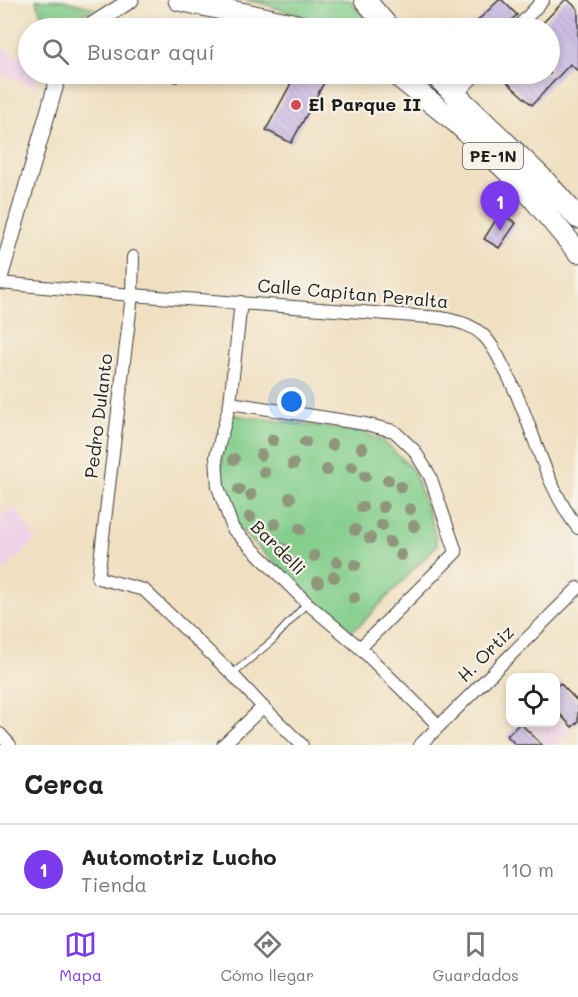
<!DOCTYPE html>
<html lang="es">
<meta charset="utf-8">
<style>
:root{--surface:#fff;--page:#f6f6f6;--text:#222;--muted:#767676;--line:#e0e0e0;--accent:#7c3aed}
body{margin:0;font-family:Mali,sans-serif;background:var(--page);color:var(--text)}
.controls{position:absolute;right:18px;bottom:18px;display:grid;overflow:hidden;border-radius:12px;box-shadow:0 3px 9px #0003}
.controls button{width:54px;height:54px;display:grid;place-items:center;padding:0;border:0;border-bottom:2px solid var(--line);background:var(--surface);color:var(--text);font:30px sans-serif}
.you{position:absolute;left:292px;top:402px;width:21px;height:21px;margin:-15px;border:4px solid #fff;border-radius:50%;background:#1a73e8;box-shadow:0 0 0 9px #1a73e833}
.badge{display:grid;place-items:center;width:39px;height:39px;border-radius:50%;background:var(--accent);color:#fff;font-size:20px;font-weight:700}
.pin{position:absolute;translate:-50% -50px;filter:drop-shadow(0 2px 3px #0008)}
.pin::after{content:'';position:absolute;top:32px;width:21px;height:18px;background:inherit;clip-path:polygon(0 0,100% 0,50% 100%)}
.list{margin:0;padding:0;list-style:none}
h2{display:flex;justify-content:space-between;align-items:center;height:78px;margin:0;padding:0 24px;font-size:26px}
h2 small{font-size:20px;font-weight:400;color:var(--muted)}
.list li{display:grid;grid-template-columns:39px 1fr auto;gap:18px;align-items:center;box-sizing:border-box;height:90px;padding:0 24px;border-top:2px solid var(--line)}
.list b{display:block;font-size:22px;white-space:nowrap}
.list p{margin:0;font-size:20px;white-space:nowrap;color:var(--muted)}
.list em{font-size:20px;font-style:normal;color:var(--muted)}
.icon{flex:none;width:33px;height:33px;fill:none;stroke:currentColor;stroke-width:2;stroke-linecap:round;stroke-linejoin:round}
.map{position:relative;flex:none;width:578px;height:745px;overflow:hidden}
.search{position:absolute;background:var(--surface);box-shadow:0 3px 9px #0003;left:18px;right:18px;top:18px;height:66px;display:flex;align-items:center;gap:15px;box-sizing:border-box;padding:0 21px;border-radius:33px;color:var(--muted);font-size:22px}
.sheet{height:168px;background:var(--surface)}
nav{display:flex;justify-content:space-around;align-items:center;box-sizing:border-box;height:84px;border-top:2px solid var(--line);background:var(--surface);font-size:16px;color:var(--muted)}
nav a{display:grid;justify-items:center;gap:3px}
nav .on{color:var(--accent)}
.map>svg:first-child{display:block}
</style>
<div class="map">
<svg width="578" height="745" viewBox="0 0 578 745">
<defs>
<pattern id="grass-tufts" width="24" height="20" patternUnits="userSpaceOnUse" patternTransform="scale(1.5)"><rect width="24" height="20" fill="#83ce8c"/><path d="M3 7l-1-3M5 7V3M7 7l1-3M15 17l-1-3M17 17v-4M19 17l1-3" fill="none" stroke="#71b078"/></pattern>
<pattern id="building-back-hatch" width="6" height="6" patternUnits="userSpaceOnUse" patternTransform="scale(1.5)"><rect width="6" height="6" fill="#c6b5e5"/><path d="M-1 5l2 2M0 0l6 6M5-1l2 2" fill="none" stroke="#aa9bc4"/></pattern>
</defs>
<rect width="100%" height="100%" fill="#f7f3e8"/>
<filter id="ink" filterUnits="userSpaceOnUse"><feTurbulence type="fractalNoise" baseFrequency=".0167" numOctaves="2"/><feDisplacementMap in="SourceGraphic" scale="12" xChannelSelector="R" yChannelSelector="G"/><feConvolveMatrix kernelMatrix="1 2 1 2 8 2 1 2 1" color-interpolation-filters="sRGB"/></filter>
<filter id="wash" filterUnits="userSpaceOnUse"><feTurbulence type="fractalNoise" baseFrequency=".008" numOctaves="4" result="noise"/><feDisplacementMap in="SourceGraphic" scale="24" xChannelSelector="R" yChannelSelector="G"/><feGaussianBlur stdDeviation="1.35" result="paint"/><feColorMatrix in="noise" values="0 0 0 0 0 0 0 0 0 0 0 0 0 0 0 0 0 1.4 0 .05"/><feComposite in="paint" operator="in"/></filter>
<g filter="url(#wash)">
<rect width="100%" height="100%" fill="#f0dfc0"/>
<path fill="#eed0e7" d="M0 47 28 61V74H37L36 88 0 73Z
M16 507 36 540 0 574V517Z
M556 716 570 731 556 745H546L522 723 556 722Z"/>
<path fill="url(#grass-tufts)" stroke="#507554" stroke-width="1.5" d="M36 0H62L94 8 67 24 63 28H43V20Z
M245 0H350L374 28H330L313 20 261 3Z"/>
<path fill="#83ce8c" stroke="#507554" stroke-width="1.5" d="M233 415 364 432 384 442 400 457 414 472 432 523 437 545 362 623 349 633 264 553 239 528 224 497 220 473 223 449Z"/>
<g id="blocks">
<path fill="url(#building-back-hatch)" d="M499 0H502L517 15 502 28H470Z
M565 0H568L578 9V71L570 64 532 105 498 74H550V28H538Z
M160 74H180L177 82 159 76Z
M296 74H315L326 79 291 143 266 130Z
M500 213 516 223 499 248 484 239Z
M560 683 578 702V722L572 727 556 710V687Z
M520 723 542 745H516L507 736Z"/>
</g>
</g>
<g filter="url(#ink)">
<use href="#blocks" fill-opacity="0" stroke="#3c3935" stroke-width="1.5"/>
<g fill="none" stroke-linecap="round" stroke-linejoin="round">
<defs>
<path id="service" d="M232 674 272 641 307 603"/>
<path id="minor" d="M517 28 543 0
M456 95 476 74
M133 257 132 295 98 578 144 590 232 674 263 707 302 745
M0 283 132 295 442 318C459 322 471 324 484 336 494 346 500 360 506 372 533 422 542 482 578 528
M241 302 230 403 216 456 218 487 233 529 307 603 360 648 439 726
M230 403 365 424 394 431 414 450 430 476 456 552 360 648
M0 734 10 745
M223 745 263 707
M420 745 578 588"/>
<path id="tertiary" d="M87 28 131 0
M0 278 59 74"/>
<path id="trunk" d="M179 0 292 24 304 28
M365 0 389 28
M395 74 456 122 523 186 578 252
M434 74 543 179 578 218"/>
</defs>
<use href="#service" stroke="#3c3935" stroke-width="8"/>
<use href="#minor" stroke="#3c3935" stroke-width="14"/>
<use href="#tertiary" stroke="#3c3935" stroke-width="17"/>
<use href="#trunk" stroke="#3c3935" stroke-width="23"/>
<use href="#service" stroke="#fff" stroke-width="6"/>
<use href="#minor" stroke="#fff" stroke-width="12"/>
<use href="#tertiary" stroke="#fff" stroke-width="15"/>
<use href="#trunk" stroke="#fff" stroke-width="21"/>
</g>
<g fill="#8f967b">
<circle cx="273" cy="440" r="6"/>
<circle cx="305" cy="442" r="6"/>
<circle cx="332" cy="445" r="6"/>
<circle cx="362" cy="448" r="6"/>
<circle cx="261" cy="455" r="6"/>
<circle cx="234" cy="459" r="6"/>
<circle cx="293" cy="464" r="6"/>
<circle cx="352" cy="467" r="6"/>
<circle cx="327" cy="470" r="6"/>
<circle cx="264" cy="472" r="6"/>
<circle cx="365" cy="476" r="6"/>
<circle cx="388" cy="480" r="6"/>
<circle cx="401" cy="487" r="6"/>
<circle cx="239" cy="490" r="6"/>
<circle cx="251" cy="495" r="6"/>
<circle cx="290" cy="498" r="6"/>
<circle cx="362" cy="507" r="6"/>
<circle cx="383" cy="507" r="6"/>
<circle cx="410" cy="509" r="6"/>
<circle cx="250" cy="517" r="6"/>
<circle cx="275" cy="524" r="6"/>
<circle cx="382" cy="525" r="6"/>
<circle cx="414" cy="526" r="6"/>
<circle cx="300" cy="529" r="6"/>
<circle cx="355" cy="530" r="6"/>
<circle cx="370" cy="538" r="6"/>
<circle cx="390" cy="542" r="6"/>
<circle cx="283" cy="549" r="6"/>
<circle cx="401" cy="555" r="6"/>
<circle cx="314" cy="556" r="6"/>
<circle cx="337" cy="562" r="6"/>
<circle cx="298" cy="564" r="6"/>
<circle cx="355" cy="565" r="6"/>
<circle cx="334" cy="577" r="6"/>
<circle cx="318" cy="582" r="6"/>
<circle cx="354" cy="598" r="6"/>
</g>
</g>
<circle fill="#d1495b" stroke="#f7f3e8" stroke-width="2" cx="296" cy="105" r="6"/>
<g text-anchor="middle" stroke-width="4.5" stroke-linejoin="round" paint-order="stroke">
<rect fill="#f7f3e8" stroke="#5e5c59" stroke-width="1.5" x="463" y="143" width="60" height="26" rx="4.5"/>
<g font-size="16" font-weight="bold" fill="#1c1c1c">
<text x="493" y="162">PE-1N</text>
</g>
<g font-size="18" font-weight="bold" fill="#1c1c1c" stroke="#f7f3e8" text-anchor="start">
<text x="308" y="111">El Parque II</text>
</g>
<g font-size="18" fill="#1c1c1c" stroke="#f7f3e8">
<text transform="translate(353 294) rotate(5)" y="6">Calle Capitan Peralta</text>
<text transform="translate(99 416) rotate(-83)" y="6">Pedro Dulanto</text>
<text transform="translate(278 548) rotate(45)" y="6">Bardelli</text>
<text transform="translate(486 654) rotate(-45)" y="6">H. Ortiz</text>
</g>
</g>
</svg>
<div class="controls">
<button><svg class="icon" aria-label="locate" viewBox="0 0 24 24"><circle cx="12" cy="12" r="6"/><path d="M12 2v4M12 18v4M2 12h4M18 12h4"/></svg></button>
</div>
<div class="you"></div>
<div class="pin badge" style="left:500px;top:231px">1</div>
<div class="search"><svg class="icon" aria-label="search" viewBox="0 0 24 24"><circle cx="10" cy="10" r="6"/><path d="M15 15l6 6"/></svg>Buscar aquí</div>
</div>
<section class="sheet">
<h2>Cerca<small></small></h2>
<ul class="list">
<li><span class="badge">1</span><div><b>Automotriz Lucho</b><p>Tienda</p></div><em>110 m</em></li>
</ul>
</section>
<nav>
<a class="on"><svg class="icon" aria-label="map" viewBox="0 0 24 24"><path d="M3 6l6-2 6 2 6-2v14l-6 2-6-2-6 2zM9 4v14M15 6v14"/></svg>Mapa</a>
<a><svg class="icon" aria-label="directions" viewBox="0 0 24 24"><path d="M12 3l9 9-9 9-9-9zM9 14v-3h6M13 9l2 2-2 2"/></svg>Cómo llegar</a>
<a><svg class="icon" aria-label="saved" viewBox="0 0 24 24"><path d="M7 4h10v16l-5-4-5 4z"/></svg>Guardados</a>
</nav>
